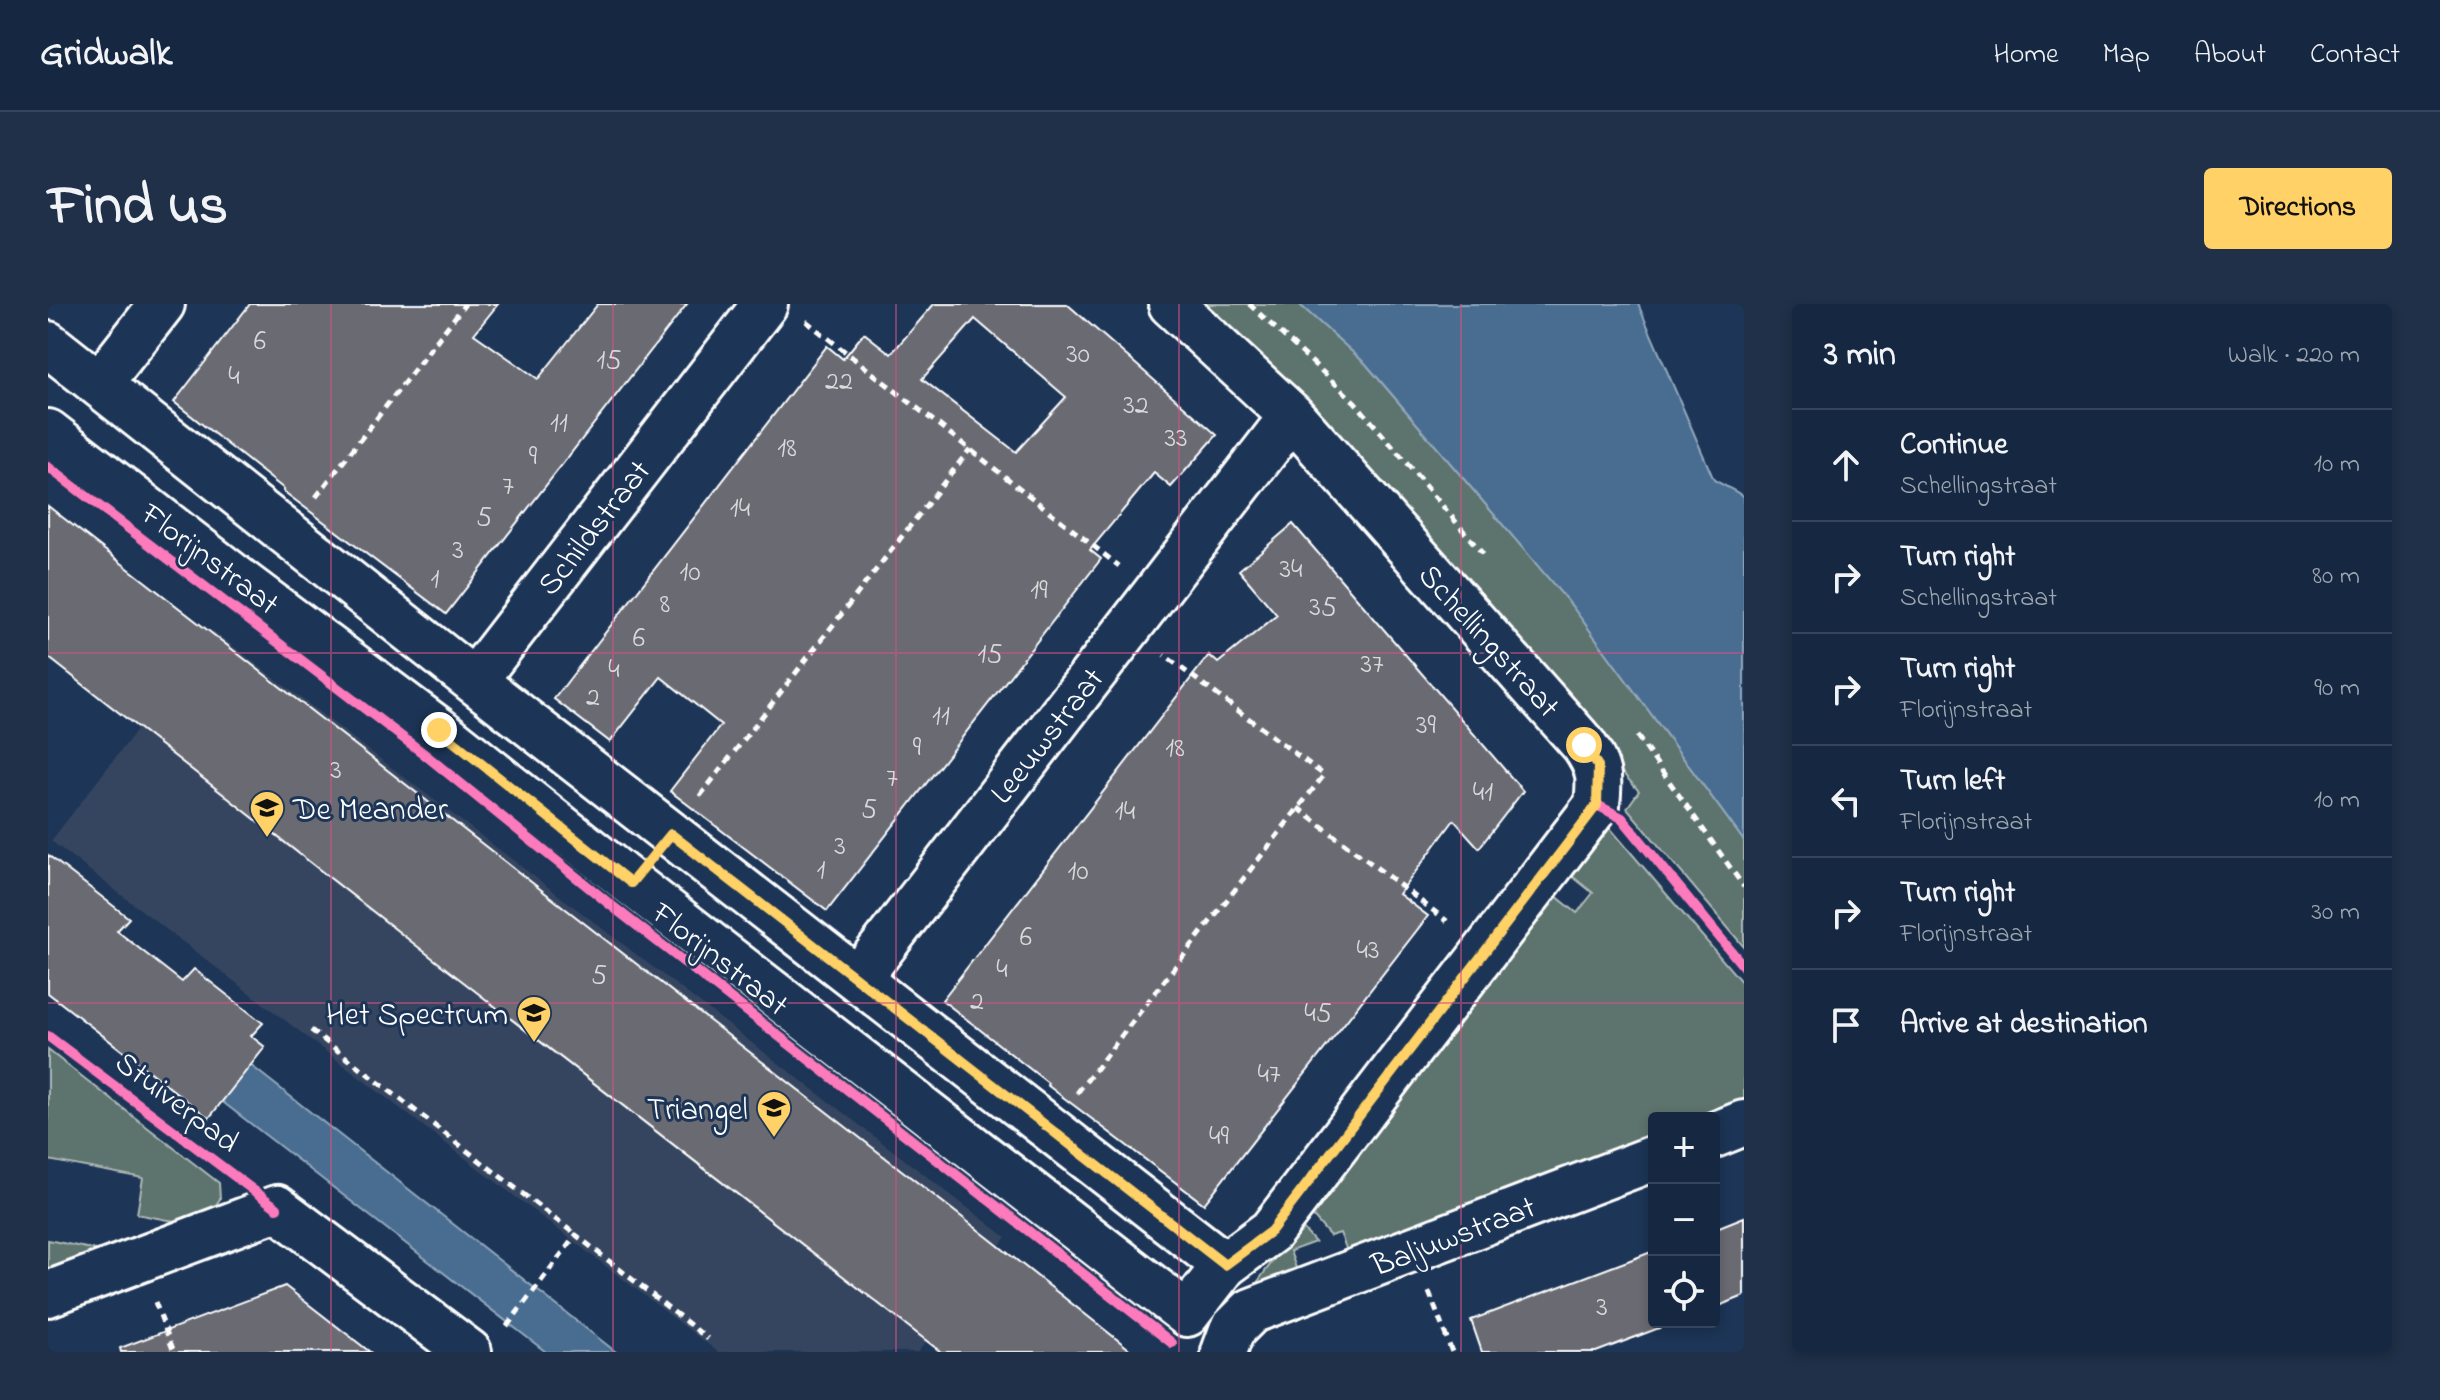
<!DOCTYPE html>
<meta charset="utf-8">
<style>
:root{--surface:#162841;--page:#1f3048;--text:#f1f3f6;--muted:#9ea6b1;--line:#35445a;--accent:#ffd166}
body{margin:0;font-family:"Indie Flower",sans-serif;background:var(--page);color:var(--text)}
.controls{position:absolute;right:24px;bottom:24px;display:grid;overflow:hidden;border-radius:8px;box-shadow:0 4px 12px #0003}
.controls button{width:72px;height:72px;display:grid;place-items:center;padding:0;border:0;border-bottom:2px solid var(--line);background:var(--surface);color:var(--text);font:40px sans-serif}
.stop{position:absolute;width:24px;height:24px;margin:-18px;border:6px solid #ffd166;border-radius:50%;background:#fff}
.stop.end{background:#ffd166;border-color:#fff;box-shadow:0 2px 8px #0008}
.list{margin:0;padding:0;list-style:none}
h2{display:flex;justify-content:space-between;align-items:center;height:104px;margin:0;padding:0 32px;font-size:34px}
h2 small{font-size:26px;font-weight:400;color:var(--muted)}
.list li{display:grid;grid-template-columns:52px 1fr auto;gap:24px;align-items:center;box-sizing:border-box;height:112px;padding:0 32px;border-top:2px solid var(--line)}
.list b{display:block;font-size:30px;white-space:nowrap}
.list p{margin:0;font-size:26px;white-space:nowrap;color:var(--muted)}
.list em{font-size:26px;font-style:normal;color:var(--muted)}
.icon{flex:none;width:44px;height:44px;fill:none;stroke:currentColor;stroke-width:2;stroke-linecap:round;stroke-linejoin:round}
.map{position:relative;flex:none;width:1696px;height:1048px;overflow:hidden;border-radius:8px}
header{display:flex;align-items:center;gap:48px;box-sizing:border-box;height:112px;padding:0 40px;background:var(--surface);border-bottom:2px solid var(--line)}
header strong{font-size:38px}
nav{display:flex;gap:44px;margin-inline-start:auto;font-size:28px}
.intro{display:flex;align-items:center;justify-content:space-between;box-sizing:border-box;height:192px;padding:0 48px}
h1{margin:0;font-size:56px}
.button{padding:20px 36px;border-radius:8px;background:var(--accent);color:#111;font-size:28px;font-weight:700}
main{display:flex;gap:48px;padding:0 48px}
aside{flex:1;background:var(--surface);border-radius:8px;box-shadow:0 4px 12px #0003}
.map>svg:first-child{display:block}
</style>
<header>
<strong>Gridwalk</strong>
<nav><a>Home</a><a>Map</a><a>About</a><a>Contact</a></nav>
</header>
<div class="intro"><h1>Find us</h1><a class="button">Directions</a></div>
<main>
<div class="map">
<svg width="1696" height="1048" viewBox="0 0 1696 1048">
<rect width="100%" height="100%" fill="#1d3557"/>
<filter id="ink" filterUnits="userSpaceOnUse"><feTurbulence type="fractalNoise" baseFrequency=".0125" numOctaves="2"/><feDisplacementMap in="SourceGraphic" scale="16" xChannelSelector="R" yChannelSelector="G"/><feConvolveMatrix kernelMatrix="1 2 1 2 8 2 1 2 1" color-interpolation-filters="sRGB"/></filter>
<g filter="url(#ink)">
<path fill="#34455f" d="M165 327 958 933 870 1048H670L3 537Z"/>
<path fill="#5d736e" stroke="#aeb9b6" stroke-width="2" d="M1148 0H1251L1318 60 1524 302 1696 537V643L1579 504 1591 487Z
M1562 524 1696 681V798L1653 814H1606V832L1299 947 1292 929 1282 932 1262 909 1508 592 1529 609 1545 589 1524 572Z
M0 746 171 879 172 895C151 927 121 916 89 910L95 874 0 856Z
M1251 921 1267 938 1242 947 1249 967 1210 984 1208 980Z
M0 936 48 946 47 951 0 970Z"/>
<path fill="#486d90" stroke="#91a7bc" stroke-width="2" d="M1251 0H1590L1666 176 1696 192V537L1524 302 1318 60Z
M0 602 568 1048H498L0 663Z"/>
<path fill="#6a6b73" stroke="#fff" stroke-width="2" fill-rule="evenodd" d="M202 0H450L426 30 490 75 550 0H639L398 310 235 187 236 185 126 98Z
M886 0H1019L1169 131 1123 183 1106 169 1042 246 1053 255 779 607 622 487 673 421 613 373 562 438 506 395 779 42 795 55 816 29 843 50ZM927 15 1018 93 968 148 874 75Z
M0 202 942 935 1085 1048H893L365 639 0 353Z
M1245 220 1475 487 1431 544 1406 516 1351 590 1380 612 1156 900 999 781 1000 779 894 696 1161 351 1170 359 1229 311 1191 266Z
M0 551 81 614 69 627 134 678 146 665 215 719 203 732 217 743 161 814 0 689Z
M1696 913V992L1666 1004V925Z
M1606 947V1018H1627L1548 1048H1434L1423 1016Z
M237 982 322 1048H73L72 1044Z"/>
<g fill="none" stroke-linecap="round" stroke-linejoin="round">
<defs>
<path id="minor" d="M0 40 426 377 1177 961
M52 79 114 0
M0 128 197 281 391 426 583 579 1139 1010 1177 961 1223 927 1240 905 1549 501C1552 472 1552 465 1536 441L1244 112 1123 0
M426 377 717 0
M810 675 1244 112
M1666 831 1696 819
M0 990 229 904 421 1048
M1176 1048 1184 1026 1203 1007 1606 854"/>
</defs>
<use href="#minor" stroke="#fff" stroke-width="50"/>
<path stroke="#fff" stroke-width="5" stroke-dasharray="8 6" stroke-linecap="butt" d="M1201 0 1307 98 1435 250
M758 17 1071 262
M268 193 417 0
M1589 432 1696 583
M652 492 922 145
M1250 504 1399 617
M263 726 528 931
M1029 789 1276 471 1116 351
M1381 988 1404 1048
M107 998 126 1048
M459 1022 528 931 660 1035"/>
<use href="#minor" stroke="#1d3557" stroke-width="44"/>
<defs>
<path id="cycleway" d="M0 163 375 449 564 602 1124 1039
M1549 501 1574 514 1696 663
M0 732 229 904"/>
</defs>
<use href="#cycleway" stroke="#1d3557" stroke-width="15"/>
<use href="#cycleway" stroke="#fd7abc" stroke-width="10"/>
</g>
</g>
<g fill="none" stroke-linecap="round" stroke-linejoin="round" filter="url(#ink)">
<path stroke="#ffd166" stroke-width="10" d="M391 426 583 579 623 530 1177 961 1223 927 1549 501 1550 462 1536 441"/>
</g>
<path fill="none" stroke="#d15284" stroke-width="2" stroke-opacity="0.55" d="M283 0V1048M565 0V1048M848 0V1048M1131 0V1048M1413 0V1048M0 349H1696M0 699H1696"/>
<defs>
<symbol id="school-pin" viewBox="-11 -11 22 30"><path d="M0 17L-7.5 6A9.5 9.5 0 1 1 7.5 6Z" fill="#ffd166" stroke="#1d3557"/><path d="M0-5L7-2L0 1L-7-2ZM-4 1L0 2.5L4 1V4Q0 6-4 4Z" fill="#111"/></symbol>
</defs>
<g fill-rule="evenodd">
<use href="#school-pin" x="199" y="484" width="40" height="54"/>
<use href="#school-pin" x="466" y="689" width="40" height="54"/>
<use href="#school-pin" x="706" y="784" width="40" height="54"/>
</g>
<g text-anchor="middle" stroke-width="6" stroke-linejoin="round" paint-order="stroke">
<g font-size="28" fill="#dadadc">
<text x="212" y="45">6</text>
<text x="1030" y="58">30</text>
<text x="561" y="64">15</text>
<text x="186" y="80">4</text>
<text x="791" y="85">22</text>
<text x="1088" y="109">32</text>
<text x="511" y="127">11</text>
<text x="1128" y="142">33</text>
<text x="739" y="152">18</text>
<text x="485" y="160">9</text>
<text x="460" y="190">7</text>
<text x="692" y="212">14</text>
<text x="436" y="221">5</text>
<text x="410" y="254">3</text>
<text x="1243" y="273">34</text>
<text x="642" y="276">10</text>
<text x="387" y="283">1</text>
<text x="991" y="294">19</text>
<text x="617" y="308">8</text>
<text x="1275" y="311">35</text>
<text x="591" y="342">6</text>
<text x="942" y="358">15</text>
<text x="1324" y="368">37</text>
<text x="566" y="373">4</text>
<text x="545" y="401">2</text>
<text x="893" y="420">11</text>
<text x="1378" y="429">39</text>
<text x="869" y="451">9</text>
<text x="1127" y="452">18</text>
<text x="288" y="474">3</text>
<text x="844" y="482">7</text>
<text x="1435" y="496">41</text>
<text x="821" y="513">5</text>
<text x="1077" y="515">14</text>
<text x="792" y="550">3</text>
<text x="773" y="574">1</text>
<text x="1030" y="575">10</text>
<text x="978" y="641">6</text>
<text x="1320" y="654">43</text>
<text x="954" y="673">4</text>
<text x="551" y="679">5</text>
<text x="929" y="705">2</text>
<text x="1270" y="717">45</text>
<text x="1221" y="778">47</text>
<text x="1171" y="840">49</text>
<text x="1554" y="1011">3</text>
</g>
<g font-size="32" fill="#fff" stroke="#1d3557">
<text transform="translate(545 223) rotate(-52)" y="11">Schildstraat</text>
<text transform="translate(163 254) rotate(37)" y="11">Florijnstraat</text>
<text transform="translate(1442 336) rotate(48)" y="11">Schellingstraat</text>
<text transform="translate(998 431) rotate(-52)" y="11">Leeuwstraat</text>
<text transform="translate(673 654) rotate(38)" y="11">Florijnstraat</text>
<text transform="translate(130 797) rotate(37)" y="11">Stuiverpad</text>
<text transform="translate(1405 931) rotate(-21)" y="11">Baljuwstraat</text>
</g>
<g font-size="32" fill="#fff" stroke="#1d3557" text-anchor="end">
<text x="245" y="515" text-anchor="start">De Meander</text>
<text x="460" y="720">Het Spectrum</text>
<text x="700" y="815">Triangel</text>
</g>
</g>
</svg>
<div class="controls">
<button>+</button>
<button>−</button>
<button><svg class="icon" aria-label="locate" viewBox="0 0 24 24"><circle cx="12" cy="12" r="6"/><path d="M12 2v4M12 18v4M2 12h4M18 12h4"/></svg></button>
</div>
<div class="stop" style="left:1536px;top:441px"></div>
<div class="stop end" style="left:391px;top:426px"></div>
</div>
<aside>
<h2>3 min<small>Walk · 220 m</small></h2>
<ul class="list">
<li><svg class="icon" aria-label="ahead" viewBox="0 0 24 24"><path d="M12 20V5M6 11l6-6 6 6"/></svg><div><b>Continue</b><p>Schellingstraat</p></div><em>10 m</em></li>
<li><svg class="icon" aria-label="right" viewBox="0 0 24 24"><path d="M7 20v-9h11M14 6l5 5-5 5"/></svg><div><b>Turn right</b><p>Schellingstraat</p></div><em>80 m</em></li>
<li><svg class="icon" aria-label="right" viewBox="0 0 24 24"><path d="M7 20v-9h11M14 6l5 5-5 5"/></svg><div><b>Turn right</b><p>Florijnstraat</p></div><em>90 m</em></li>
<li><svg class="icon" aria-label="left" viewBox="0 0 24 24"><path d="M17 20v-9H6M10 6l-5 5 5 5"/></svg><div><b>Turn left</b><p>Florijnstraat</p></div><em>10 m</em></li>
<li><svg class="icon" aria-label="right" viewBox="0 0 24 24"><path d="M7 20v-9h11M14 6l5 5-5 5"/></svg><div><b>Turn right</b><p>Florijnstraat</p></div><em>30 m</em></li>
<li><svg class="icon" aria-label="arrive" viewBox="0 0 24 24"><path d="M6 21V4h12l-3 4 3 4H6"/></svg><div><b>Arrive at destination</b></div></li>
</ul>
</aside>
</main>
